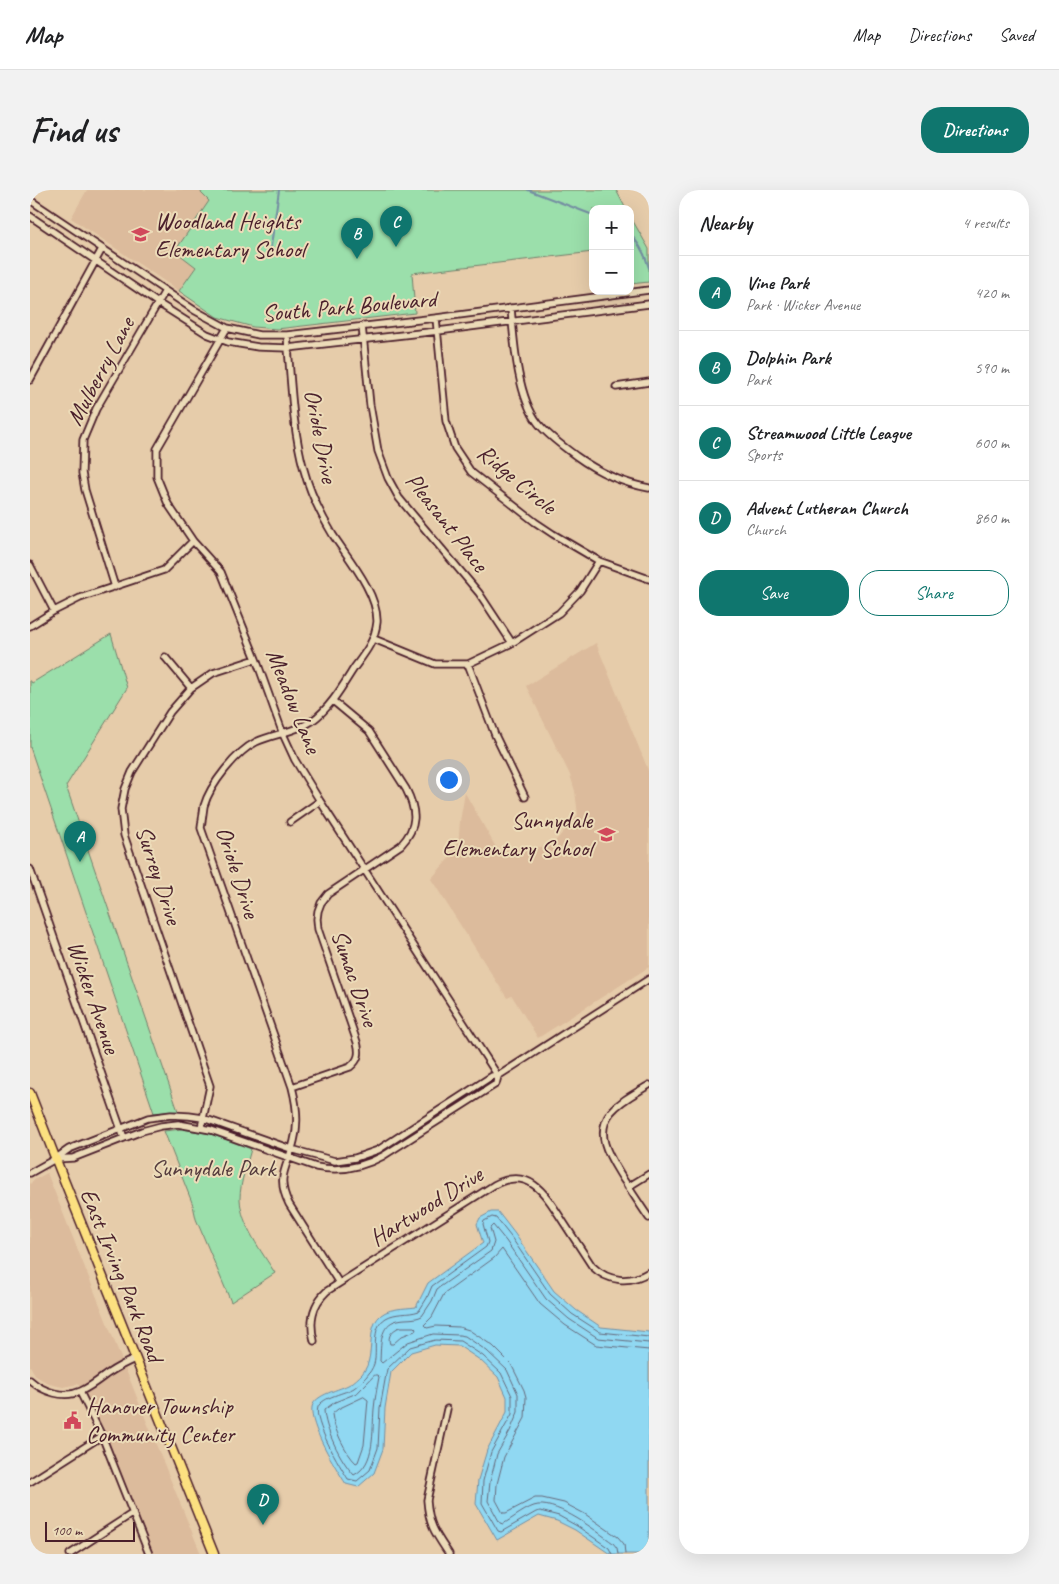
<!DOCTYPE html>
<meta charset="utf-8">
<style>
:root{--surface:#fff;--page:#f2f2f2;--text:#202124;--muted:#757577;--line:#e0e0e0;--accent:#0f766e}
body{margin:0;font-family:Caveat,sans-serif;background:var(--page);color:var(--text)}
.controls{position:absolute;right:15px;top:15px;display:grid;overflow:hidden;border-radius:10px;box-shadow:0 5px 20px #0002}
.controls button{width:45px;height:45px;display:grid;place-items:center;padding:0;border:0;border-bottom:1px solid var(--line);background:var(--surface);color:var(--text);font:25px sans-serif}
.scale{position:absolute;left:15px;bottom:12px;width:90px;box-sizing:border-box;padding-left:5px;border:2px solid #4a1f2b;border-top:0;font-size:14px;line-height:18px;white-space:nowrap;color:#4a1f2b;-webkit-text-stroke:4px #ecdbb8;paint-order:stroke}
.you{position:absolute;left:418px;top:589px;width:18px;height:18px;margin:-12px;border:4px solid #fff;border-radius:50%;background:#1a73e8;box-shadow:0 0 0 8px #1a73e833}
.badge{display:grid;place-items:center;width:32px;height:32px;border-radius:50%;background:var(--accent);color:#fff;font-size:16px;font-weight:700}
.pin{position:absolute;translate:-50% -41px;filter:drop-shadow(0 1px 2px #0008)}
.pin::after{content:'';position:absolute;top:26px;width:18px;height:15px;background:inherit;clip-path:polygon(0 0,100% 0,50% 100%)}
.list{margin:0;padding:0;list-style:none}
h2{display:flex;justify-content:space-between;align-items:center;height:65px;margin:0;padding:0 20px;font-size:21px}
h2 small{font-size:16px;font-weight:400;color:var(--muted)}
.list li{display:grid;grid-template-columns:32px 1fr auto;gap:15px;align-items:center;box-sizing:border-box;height:75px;padding:0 20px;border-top:1px solid var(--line)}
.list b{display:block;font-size:19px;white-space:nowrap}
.list p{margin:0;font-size:16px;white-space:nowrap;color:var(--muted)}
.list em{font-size:16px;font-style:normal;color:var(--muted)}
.actions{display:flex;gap:10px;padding:15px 20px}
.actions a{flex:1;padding:11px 0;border:1px solid var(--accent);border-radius:20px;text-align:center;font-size:18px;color:var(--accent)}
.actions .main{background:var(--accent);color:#fff}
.map{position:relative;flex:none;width:619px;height:1364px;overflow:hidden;border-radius:20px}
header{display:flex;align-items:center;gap:30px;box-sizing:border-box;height:70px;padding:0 25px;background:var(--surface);border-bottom:1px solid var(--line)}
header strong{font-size:24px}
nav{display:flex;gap:28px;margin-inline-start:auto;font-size:18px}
.intro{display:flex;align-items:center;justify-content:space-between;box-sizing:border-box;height:120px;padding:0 30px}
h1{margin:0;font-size:35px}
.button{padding:12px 22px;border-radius:20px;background:var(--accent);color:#fff;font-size:18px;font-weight:700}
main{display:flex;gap:30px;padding:0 30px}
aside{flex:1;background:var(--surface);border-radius:20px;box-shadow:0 5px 20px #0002}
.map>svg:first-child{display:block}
</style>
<header>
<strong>Map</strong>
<nav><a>Map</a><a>Directions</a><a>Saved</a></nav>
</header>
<div class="intro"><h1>Find us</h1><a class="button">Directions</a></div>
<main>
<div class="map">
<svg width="619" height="1364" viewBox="0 0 619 1364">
<rect width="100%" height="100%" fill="#e6ccaa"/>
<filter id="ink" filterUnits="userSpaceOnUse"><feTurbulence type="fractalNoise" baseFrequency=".02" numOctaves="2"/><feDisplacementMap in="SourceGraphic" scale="10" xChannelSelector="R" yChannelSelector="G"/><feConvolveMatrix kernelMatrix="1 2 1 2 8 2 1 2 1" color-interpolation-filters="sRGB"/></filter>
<g filter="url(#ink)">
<path fill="#dcbb9c" d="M57 0H172L171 3 179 11 169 26 166 77 149 101 41 28Z
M566 453 619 582V777L508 848 482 806 477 808 401 689 428 658 430 631 435 603 468 661 521 656 548 625 545 601 540 585 496 496Z
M17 983 114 1225 171 1364H124L73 1237 48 1194 33 1197 19 1194 6 1186 0 1176V994L4 990Z"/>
<path fill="#9bdfab" stroke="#727f6b" d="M172 0H586L596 19H563V62L382 83 385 123 247 139 223 137 187 127 149 101 166 77 145 61 179 11 171 3Z
M600 26 619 59V92L600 94Z
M81 444 97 498 36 596 148 921 124 923 0 557V490L2 493Z
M152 939 181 944 221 959C217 975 210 992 210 1009 211 1035 232 1062 245 1083L201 1112 166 1029 163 1015 134 941Z"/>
<path fill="#90d8f2" stroke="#748ea2" d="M461 1022H468L485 1044 524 1101 546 1120 571 1137 619 1142V1364H580L545 1340 527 1331 509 1326 467 1350 446 1314 448 1290 457 1260 477 1222V1207L468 1187 450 1170 429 1156 405 1155 381 1162 361 1182 355 1218 353 1259 344 1283 328 1297 316 1294C306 1278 279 1236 282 1217 285 1204 310 1200 320 1194 324 1192 329 1187 332 1184 350 1164 328 1124 367 1119 373 1118 379 1118 386 1117L398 1093 453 1053 447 1034 450 1028Z"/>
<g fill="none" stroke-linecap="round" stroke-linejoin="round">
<path stroke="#66697b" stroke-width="1" d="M370 1137H384L386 1139 385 1141 372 1146 363 1154H360C357 1146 362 1140 370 1137Z
M345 1185H347L349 1187C347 1198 345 1208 344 1219 342 1240 346 1274 324 1285 310 1270 295 1239 294 1220L305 1212 327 1203Z
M334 1207 338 1210 334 1255 328 1272 326 1273C316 1264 303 1237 302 1224L308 1219Z
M582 1364 579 1358 547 1336 529 1326 510 1321 506 1322 471 1342 468 1341 452 1313 453 1291 461 1262 482 1224V1206L471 1183 453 1166 430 1151 405 1150 380 1157 357 1179 350 1218 348 1258 340 1280 327 1291 318 1289C310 1276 283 1232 288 1217 292 1207 316 1203 324 1198 332 1192 341 1183 344 1174 348 1160 340 1138 356 1128 366 1122 378 1125 389 1121L397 1108 402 1096 456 1057 458 1052 453 1034 454 1031 462 1027 466 1028 481 1047 520 1104 542 1124 570 1142 619 1147
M588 1364 587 1358 583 1353C565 1340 530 1313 508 1315 498 1316 482 1329 473 1334L470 1333 458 1311 460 1292 467 1264 480 1241 488 1222V1204L477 1180 457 1161 435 1146 429 1145 403 1144 378 1152 352 1173 350 1171C351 1156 349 1134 368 1130 376 1128 384 1130 392 1126L402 1111 407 1099 461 1061 464 1052 460 1038 463 1035 476 1051 516 1109 539 1129 568 1148 619 1153
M595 1364 594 1354 588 1347 555 1324 534 1313 512 1308H505L476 1323H473L466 1310 467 1294 474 1267 495 1228 496 1207 494 1200 481 1174 463 1156 439 1140 429 1137 406 1136 397 1138 394 1135 402 1127 414 1104 464 1068 472 1059 510 1114 535 1135 566 1155 619 1160"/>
<path stroke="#748ea2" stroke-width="2" d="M498 0 563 25
M600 44C610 54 615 64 619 78
M240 63 249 0"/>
<defs>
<path id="minor" d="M0 10 164 120 197 138 229 145H257L406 128 619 100
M0 26 128 113 177 144 198 152 228 157 258 158 408 141 619 114
M481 118C484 152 487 206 508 233 518 246 533 256 546 266 568 282 592 293 619 298
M406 128 416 231 425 258 441 282 505 332 523 344 569 371 619 389
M332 136 340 215 348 261 358 288 369 308 384 326 449 403 482 453
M197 138 127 259V287L138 314 163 351 191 382 226 469 253 544 265 570 290 611 468 886
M257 145C261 190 262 237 274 280 280 303 291 325 303 345 318 368 348 403 347 432 345 451 335 463 324 478 312 497 300 518 282 531 266 542 243 544 226 552 206 562 180 595 174 616 173 623 172 631 171 638L262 897C267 916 269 933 264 951 258 977 245 986 259 1014L309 1093
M0 190 72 59
M586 197 619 192
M0 375 24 421
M85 397 55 300 52 283 53 250 66 219 135 101
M0 436 24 421 50 408 134 380 163 351
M344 449 405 474H438L482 453 529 423 550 401 569 371
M135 467 161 498
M438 474 465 545 495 607
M260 632 290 611
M0 679 94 948
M619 895C606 903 591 910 581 922 563 945 581 969 593 989 602 1002 610 1015 619 1028
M262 897 320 877C329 870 330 863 327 852L288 739 287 729 288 721 291 713 298 704 371 655C388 637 387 621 376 599L339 541 303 511
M171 938 180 896 94 645 91 619 95 599 102 582 140 522 161 498 183 483 226 469
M25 969 43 968 112 941 131 936 148 934 181 940 286 977C310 982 331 978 353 966L466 894 468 886
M0 983 25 969 39 959 118 928 141 925 159 926 173 928 261 959 305 971 325 968 348 960 462 886H468L619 789
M598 997 619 984
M284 1151C279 1131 282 1115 297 1101L464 995C501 975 517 1007 534 1033 543 1047 553 1062 562 1076 578 1092 600 1094 619 1082
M0 1190C13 1202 34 1209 51 1201 60 1197 69 1190 77 1184 86 1178 95 1173 105 1169
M50 1202 72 1246 119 1364
M417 1219 397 1310C399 1336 405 1343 419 1364
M0 1292 72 1246
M40 1364 103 1323"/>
<path id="major" d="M0 903 30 980 184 1364"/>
</defs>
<use href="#minor" stroke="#4a1f2b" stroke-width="9"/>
<use href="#major" stroke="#4a1f2b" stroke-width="11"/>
<use href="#minor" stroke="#ecdbb8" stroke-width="5.5"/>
<use href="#major" stroke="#fce080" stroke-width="8"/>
</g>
</g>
<defs>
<symbol id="school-bare" viewBox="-9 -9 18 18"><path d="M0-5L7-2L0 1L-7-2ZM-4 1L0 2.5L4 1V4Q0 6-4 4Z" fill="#d1495b" stroke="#ecdbb8" stroke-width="2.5" paint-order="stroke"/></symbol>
<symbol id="civic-bare" viewBox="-9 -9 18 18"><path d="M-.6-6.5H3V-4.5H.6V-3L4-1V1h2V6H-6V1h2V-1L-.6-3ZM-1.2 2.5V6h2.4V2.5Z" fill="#d1495b" stroke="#ecdbb8" stroke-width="2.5" paint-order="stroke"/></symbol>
</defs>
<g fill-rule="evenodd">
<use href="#school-bare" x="98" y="32" width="25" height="25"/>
<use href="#school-bare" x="564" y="632" width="25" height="25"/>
<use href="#civic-bare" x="30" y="1218" width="25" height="25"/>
</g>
<g text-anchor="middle" stroke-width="4" stroke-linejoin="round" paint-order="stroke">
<g font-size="24" fill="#4a1f2b" stroke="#ecdbb8" text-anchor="start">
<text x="125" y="39">Woodland Heights<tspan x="125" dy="28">Elementary School</tspan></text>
<text x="562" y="638" text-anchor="end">Sunnydale<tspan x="562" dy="28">Elementary School</tspan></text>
<text x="56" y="1224">Hanover Township<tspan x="56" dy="28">Community Center</tspan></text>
</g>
<g font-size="24" fill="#4a1f2b" stroke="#ecdbb8">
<text transform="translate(319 116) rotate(-5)" y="8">South Park Boulevard</text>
<text transform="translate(70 181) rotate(-62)" y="8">Mulberry Lane</text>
<text transform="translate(291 246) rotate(79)" y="8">Oriole Drive</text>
<text transform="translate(487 289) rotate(40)" y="8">Ridge Circle</text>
<text transform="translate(417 332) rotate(52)" y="8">Pleasant Place</text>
<text transform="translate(264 511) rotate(68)" y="8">Meadow Lane</text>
<text transform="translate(208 682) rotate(72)" y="8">Oriole Drive</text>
<text transform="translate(129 685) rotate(72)" y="8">Surrey Drive</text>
<text transform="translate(325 788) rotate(71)" y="8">Sumac Drive</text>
<text transform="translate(64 807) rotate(71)" y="8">Wicker Avenue</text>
<text transform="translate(396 1016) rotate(-32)" y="8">Hartwood Drive</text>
<text transform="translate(92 1085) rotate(68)" y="8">East Irving Park Road</text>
</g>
<g font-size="24" fill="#563c3e" stroke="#ecdbb8">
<text x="183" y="986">Sunnydale Park</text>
</g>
</g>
</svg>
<div class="controls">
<button>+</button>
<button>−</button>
</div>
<div class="scale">100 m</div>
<div class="you"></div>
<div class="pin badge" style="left:50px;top:672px">A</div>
<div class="pin badge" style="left:327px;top:69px">B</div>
<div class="pin badge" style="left:366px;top:57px">C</div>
<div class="pin badge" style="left:233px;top:1335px">D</div>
</div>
<aside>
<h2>Nearby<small>4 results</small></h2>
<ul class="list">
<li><span class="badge">A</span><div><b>Vine Park</b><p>Park · Wicker Avenue</p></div><em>420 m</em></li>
<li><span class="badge">B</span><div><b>Dolphin Park</b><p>Park</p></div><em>590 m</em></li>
<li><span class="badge">C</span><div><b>Streamwood Little League</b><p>Sports</p></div><em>600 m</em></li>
<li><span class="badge">D</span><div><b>Advent Lutheran Church</b><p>Church</p></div><em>860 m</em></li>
</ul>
<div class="actions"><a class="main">Save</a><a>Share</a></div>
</aside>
</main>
